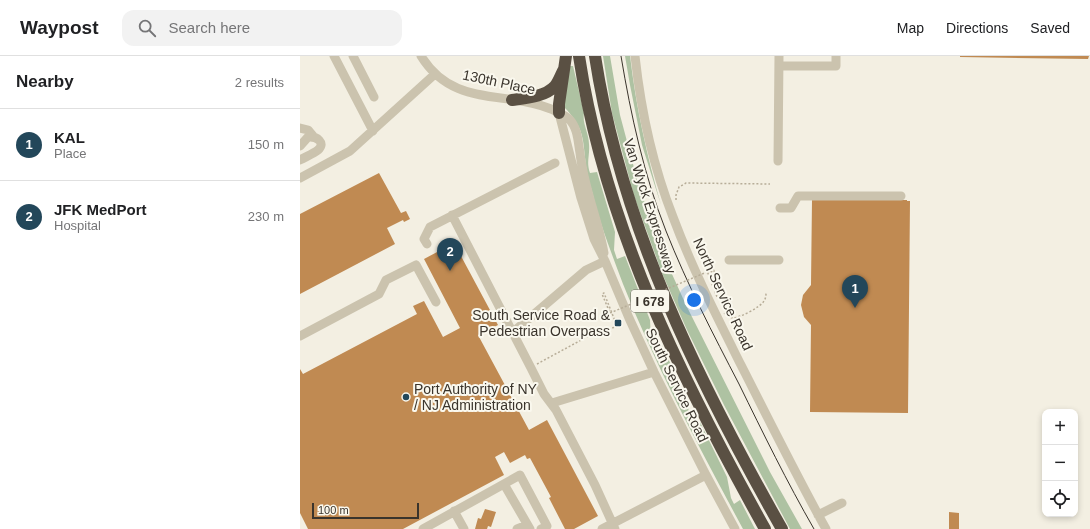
<!DOCTYPE html>
<meta charset="utf-8">
<style>
:root{--surface:#fff;--page:#f2f2f2;--text:#202124;--muted:#757577;--line:#e0e0e0;--accent:#23475a}
body{margin:0;font-family:Arial,sans-serif;background:var(--page);color:var(--text)}
.controls{position:absolute;right:12px;bottom:12px;display:grid;overflow:hidden;border-radius:8px;box-shadow:0 2px 6px #0003}
.controls button{width:36px;height:36px;display:grid;place-items:center;padding:0;border:0;border-bottom:1px solid var(--line);background:var(--surface);color:var(--text);font:20px sans-serif}
.scale{position:absolute;left:12px;bottom:10px;width:107px;box-sizing:border-box;padding-left:4px;border:2px solid #3a342c;border-top:0;font-size:11px;line-height:14px;white-space:nowrap;color:#3a342c;-webkit-text-stroke:3px #faf8ee;paint-order:stroke}
.you{position:absolute;left:394px;top:244px;width:14px;height:14px;margin:-10px;border:3px solid #fff;border-radius:50%;background:#1a73e8;box-shadow:0 0 0 6px #1a73e833}
.badge{display:grid;place-items:center;width:26px;height:26px;border-radius:50%;background:var(--accent);color:#fff;font-size:13px;font-weight:700}
.pin{position:absolute;translate:-50% -33px;filter:drop-shadow(0 1px 2px #0008)}
.pin::after{content:'';position:absolute;top:21px;width:14px;height:12px;background:inherit;clip-path:polygon(0 0,100% 0,50% 100%)}
.list{margin:0;padding:0;list-style:none}
h2{display:flex;justify-content:space-between;align-items:center;height:52px;margin:0;padding:0 16px;font-size:17px}
h2 small{font-size:13px;font-weight:400;color:var(--muted)}
.list li{display:grid;grid-template-columns:26px 1fr auto;gap:12px;align-items:center;box-sizing:border-box;height:72px;padding:0 16px;border-top:1px solid var(--line)}
.list b{display:block;font-size:15px;white-space:nowrap}
.list p{margin:0;font-size:13px;white-space:nowrap;color:var(--muted)}
.list em{font-size:13px;font-style:normal;color:var(--muted)}
.icon{flex:none;width:22px;height:22px;fill:none;stroke:currentColor;stroke-width:2;stroke-linecap:round;stroke-linejoin:round}
.map{position:relative;flex:none;width:790px;height:473px;overflow:hidden}
header{display:flex;align-items:center;gap:24px;box-sizing:border-box;height:56px;padding:0 20px;background:var(--surface);border-bottom:1px solid var(--line)}
header strong{font-size:19px}
nav{display:flex;gap:22px;margin-inline-start:auto;font-size:14px}
.search{width:280px;height:36px;background:var(--page);display:flex;align-items:center;gap:10px;box-sizing:border-box;padding:0 14px;border-radius:12px;color:var(--muted);font-size:15px}
main{display:flex}
aside{flex:1;background:var(--surface)}
.map>svg:first-child{display:block}
</style>
<header>
<strong>Waypost</strong>
<div class="search"><svg class="icon" aria-label="search" viewBox="0 0 24 24"><circle cx="10" cy="10" r="6"/><path d="M15 15l6 6"/></svg>Search here</div>
<nav><a>Map</a><a>Directions</a><a>Saved</a></nav>
</header>
<main>
<aside>
<h2>Nearby<small>2 results</small></h2>
<ul class="list">
<li><span class="badge">1</span><div><b>KAL</b><p>Place</p></div><em>150 m</em></li>
<li><span class="badge">2</span><div><b>JFK MedPort</b><p>Hospital</p></div><em>230 m</em></li>
</ul>
</aside>
<div class="map">
<svg width="790" height="473" viewBox="0 0 790 473">
<rect width="100%" height="100%" fill="#f3efe2"/>
<path fill="#aec2a2" d="M303 0H310L320 59 337 123 357 185 386 249 470 416 502 473H490L424 349 387 274 362 217 334 140 312 57Z
M325 0H330C336 51 347 100 361 149L342 89 330 29Z
M270 10H273L284 57C282 68 289 77 289 88 290 100 286 106 290 117L297 116 315 176 314 194 317 203 325 200 350 264 351 283 354 290 361 287 387 344 390 364 392 369 400 366 427 421 431 442 434 448 440 444 455 473H443C400 393 357 313 323 228 313 201 303 176 295 148 293 137 289 127 287 116 282 85 287 74 263 50Z"/>
<path fill="#c08a52" d="M660 0H789L788 3 660 1Z
M79 117 101 157 106 155 110 163 104 166 103 164 87 172 95 188 0 238V158Z
M512 144H607V145H610L608 357 510 356 511 269 504 261 501 249 503 239 511 229Z
M154 187 198 269 178 279 229 374 247 364 298 460 274 473H265L249 442 251 441 230 402 227 403 225 399 210 407 204 396 195 401 204 419 103 473H8L0 457V313L3 318 117 258 113 250 124 245 143 281 160 272 124 203Z
M185 453 196 456 191 471 188 470 187 473H175L178 462 181 463Z
M649 456 659 457V473H649Z"/>
<g fill="none" stroke-linecap="round" stroke-linejoin="round">
<path stroke="#b7ad98" stroke-width="1.5" stroke-dasharray="2 2" stroke-linecap="butt" d="M376 144V139L379 131 386 127 470 128
M395 192 401 199 417 241
M407 213 412 216 420 235 422 234 404 191 401 192 410 215
M424 257C427 259 429 261 433 262 439 262 461 251 464 245 466 242 466 239 466 236
M237 308 296 276 305 275 317 270 304 237 302 238 310 257"/>
<path stroke="#cbc3ae" stroke-width="9" d="M34 0 73 75
M53 0 74 41
M121 0C153 52 204 34 251 53 257 56 264 58 269 63 278 72 278 86 280 97 284 133 298 163 304 197
M335 0C341 55 353 110 373 161 392 212 417 261 441 309 469 364 496 419 526 473
M479 10H536V0
M259 57 281 142 294 183 305 205 329 262 354 316 406 419 435 473
M0 72 8 74 13 80
M0 90 8 81C17 80 26 87 18 94 13 98 5 101 0 104
M478 105 479 0
M0 122 50 95 135 18
M480 152H491L498 140H601
M152 159 231 312 244 338 256 354 295 429 315 473
M127 188 124 183 130 171 255 107
M429 204H479
M212 277 286 214 305 205
M0 280 79 238 86 224 116 209 136 246
M252 347 354 316
M204 428 230 473
M154 455 164 473
M518 459 542 447
M123 473 220 419 247 470 241 473
M217 473 227 469
M302 473 406 419"/>
<path stroke="#5a5043" stroke-width="12" d="M279 0C305 171 382 324 465 473
M295 0C321 170 398 325 482 473
M212 44C226 42 245 41 255 30 259 25 261 18 264 13
M259 57V48L266 0"/>
<path stroke="#3a342c" stroke-width="1" d="M321 0C331 60 344 119 366 175 387 228 413 278 439 328 463 377 487 426 514 473"/>
<path stroke="#b7ad98" stroke-width="1.5" stroke-dasharray="2 2" stroke-linecap="butt" d="M310 257 414 213"/>
</g>
<g fill="#23475a" stroke="#faf8ee" stroke-width="1.5">
<rect x="314" y="263" width="8" height="8" rx="2"/>
<circle cx="106" cy="341" r="4"/>
</g>
<g text-anchor="middle" stroke-width="4" stroke-linejoin="round" paint-order="stroke">
<rect fill="#faf8ee" stroke="#746f66" stroke-width="1" x="331" y="234" width="38" height="22" rx="3"/>
<g font-size="13" font-weight="bold" fill="#3a342c">
<text x="350" y="250">I 678</text>
</g>
<g font-size="14" fill="#3a342c" stroke="#faf8ee">
<text transform="translate(199 26) rotate(12)" y="5">130th Place</text>
<text transform="translate(350 150) rotate(72)" y="5">Van Wyck Expressway</text>
<text transform="translate(423 238) rotate(65)" y="5">North Service Road</text>
<text transform="translate(377 329) rotate(64)" y="5">South Service Road</text>
</g>
<g font-size="14" fill="#3a342c" stroke="#faf8ee" text-anchor="end">
<text x="310" y="264">South Service Road &amp;<tspan x="310" dy="16">Pedestrian Overpass</tspan></text>
<text x="114" y="338" text-anchor="start">Port Authority of NY<tspan x="114" dy="16">/ NJ Administration</tspan></text>
</g>
</g>
</svg>
<div class="controls">
<button>+</button>
<button>−</button>
<button><svg class="icon" aria-label="locate" viewBox="0 0 24 24"><circle cx="12" cy="12" r="6"/><path d="M12 2v4M12 18v4M2 12h4M18 12h4"/></svg></button>
</div>
<div class="scale">100 m</div>
<div class="you"></div>
<div class="pin badge" style="left:555px;top:252px">1</div>
<div class="pin badge" style="left:150px;top:215px">2</div>
</div>
</main>
